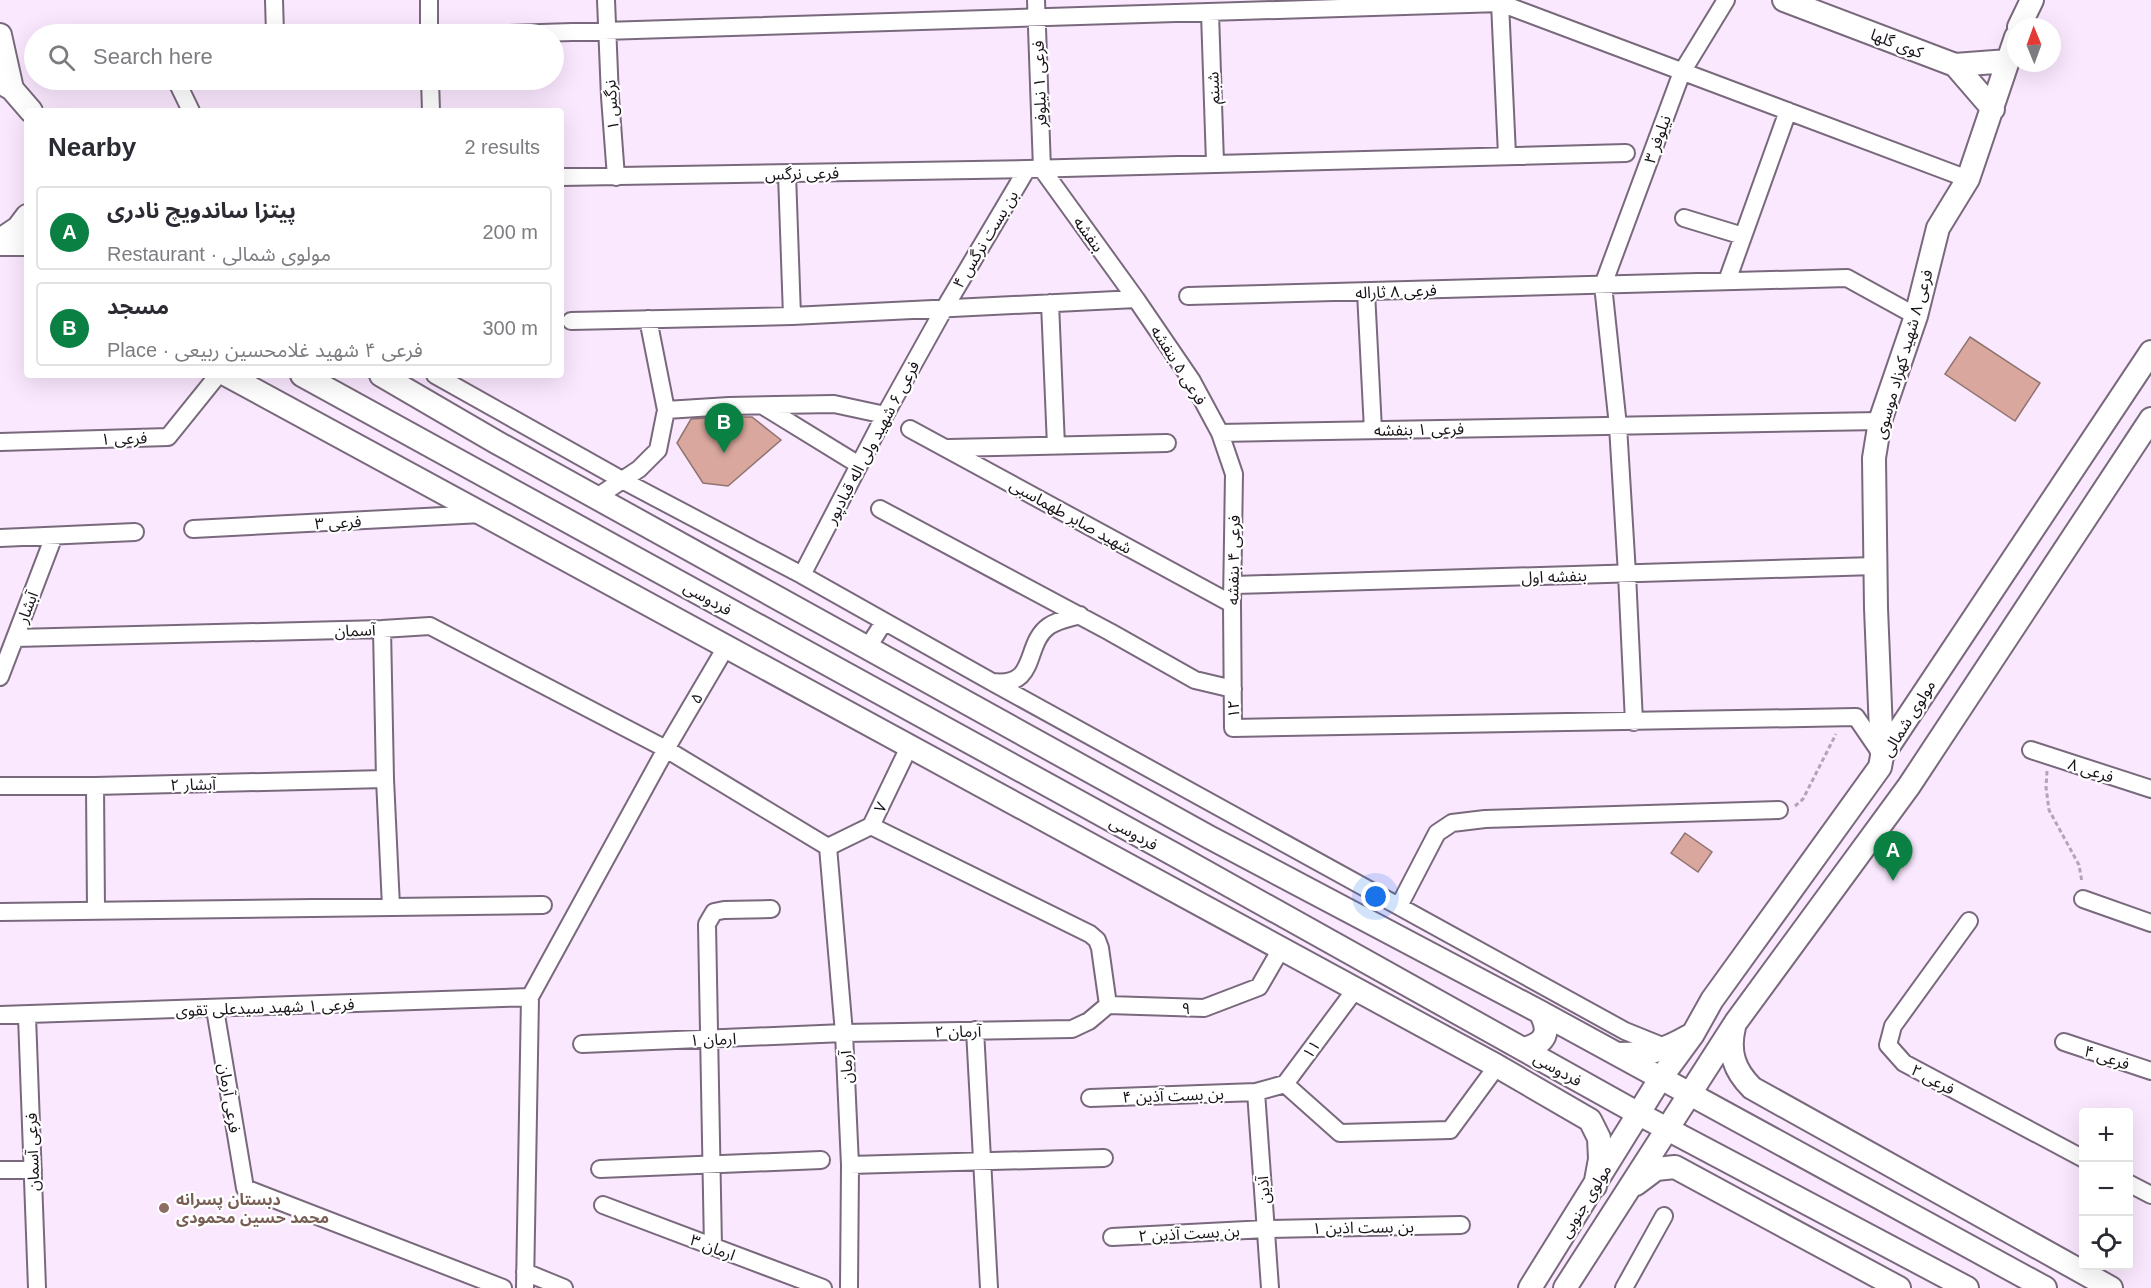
<!DOCTYPE html>
<meta charset="utf-8">
<style>
:root{--surface:#fff;--page:#f2f2f3;--text:#2b2b33;--muted:#7c7c81;--line:#e1e1e2;--accent:#0b8043}
body{margin:0;font-family:Helvetica,"Noto Sans Arabic",sans-serif;background:var(--page);color:var(--text)}
.controls{position:absolute;right:18px;bottom:18px;display:grid;overflow:hidden;border-radius:6px;box-shadow:0 6px 24px #0002}
.controls button{width:54px;height:54px;display:grid;place-items:center;padding:0;border:0;border-bottom:2px solid var(--line);background:var(--surface);color:var(--text);font:30px sans-serif}
.compass{position:absolute;left:2007px;top:18px;width:54px;height:54px;border-radius:50%;background:var(--surface);box-shadow:0 6px 24px #0002;rotate:359deg}
.you{position:absolute;left:1376px;top:897px;width:21px;height:21px;margin:-15px;border:4px solid #fff;border-radius:50%;background:#1a73e8;box-shadow:0 0 0 9px #1a73e833}
.badge{display:grid;place-items:center;width:39px;height:39px;border-radius:50%;background:var(--accent);color:#fff;font-size:20px;font-weight:700}
.pin{position:absolute;translate:-50% -50px;filter:drop-shadow(0 2px 3px #0008)}
.pin::after{content:'';position:absolute;top:32px;width:21px;height:18px;background:inherit;clip-path:polygon(0 0,100% 0,50% 100%)}
.list{margin:0;padding:0;list-style:none}
h2{display:flex;justify-content:space-between;align-items:center;height:78px;margin:0;padding:0 24px;font-size:26px}
h2 small{font-size:20px;font-weight:400;color:var(--muted)}
.list li{display:grid;grid-template-columns:39px 1fr auto;gap:18px;align-items:center;box-sizing:border-box;height:84px;margin:0 12px 12px;padding:0 12px;border:2px solid var(--line);border-radius:6px}
.list b{display:block;font-size:22px;white-space:nowrap}
.list p{margin:0;font-size:20px;white-space:nowrap;color:var(--muted)}
.list em{font-size:20px;font-style:normal;color:var(--muted)}
.icon{flex:none;width:33px;height:33px;fill:none;stroke:currentColor;stroke-width:2;stroke-linecap:round;stroke-linejoin:round}
.map{position:relative;flex:none;width:2151px;height:1288px;overflow:hidden}
.search{position:absolute;background:var(--surface);box-shadow:0 6px 24px #0002;left:24px;top:24px;width:540px;height:66px;display:flex;align-items:center;gap:15px;box-sizing:border-box;padding:0 21px;border-radius:33px;color:var(--muted);font-size:22px}
.panel{position:absolute;background:var(--surface);box-shadow:0 6px 24px #0002;left:24px;top:108px;width:540px;height:270px;border-radius:6px}
.map>svg:first-child{display:block}
</style>
<div class="map">
<svg width="2151" height="1288" viewBox="0 0 2151 1288">
<rect width="100%" height="100%" fill="#fae8fe"/>
<path fill="#d9a79e" stroke="#8f746f" stroke-width="1.5" d="M1970 337 2040 383 2015 421 1945 374Z
M722 417H752L781 440 728 486 703 483 677 443 691 419Z
M1685 833 1712 852 1698 872 1671 853Z"/>
<g fill="none" stroke-linecap="round" stroke-linejoin="round">
<defs>
<path id="street" d="M274 0 275 34
M429 0V34
M606 0 610 97 616 177
M1036 0 1042 169
M1500 3 1507 155
M1210 13 1215 163
M507 34 1500 3 1968 179
M176 80 191 111
M430 80 431 111
M1042 169 1136 299 1192 381 1220 433 1234 474 1232 604 1233 728 1856 717 1882 755
M787 174 792 316
M561 177 1027 169 1626 153
M1684 218 1743 236
M1727 281 1788 111
M1366 292 1373 430
M1188 296 1847 278 1916 316
M1050 303 1056 446
M648 319 666 410
M571 321 792 316 1136 299
M435 375 622 480 802 575 992 682 1625 1031 1667 1048
M763 406 859 465
M910 429 1232 604
M1220 433 1880 421
M0 442 168 437 218 375
M949 448 1167 443
M597 497 639 469 658 450 666 410 729 406 834 404 885 415
M880 509 1110 632 1195 680 1233 689
M193 529 482 514
M0 538 135 532
M802 575 885 415 944 309 1027 169
M1234 585 1875 566
M382 629 385 779 391 907
M15 638 382 629 430 626 666 749 828 847
M868 647 884 622
M0 677 54 536
M992 682C1039 688 1023 644 1049 626 1058 620 1070 618 1080 615
M1634 722 1627 574 1618 426 1603 285 1682 72 1726 0
M2031 750 2151 789
M0 786H95L385 779
M95 786 96 910
M871 826 1090 934 1097 940 1100 948 1108 1005
M828 847 844 1033 850 1165 849 1288
M828 847 871 826 910 745
M2083 899 2151 923
M1399 906 1437 833 1452 823 1485 819 1779 810
M0 912 543 905
M1969 921 1893 1026 1888 1045 1904 1063 2084 1159
M215 1009 245 1188 503 1288
M0 1015 530 997
M27 1016 37 1288
M975 1030 989 1288
M2064 1042 2151 1071
M582 1044 844 1033 1072 1029 1089 1021 1108 1005 1204 1008 1259 987 1281 949
M1285 1084 1340 1133 1450 1130 1497 1066
M1256 1092 1270 1288
M1090 1098 1256 1092 1285 1084 1355 990
M850 1165 1104 1158
M600 1169 821 1160
M0 1170H33
M2128 1183 2151 1195
M603 1205 823 1288
M1112 1237 1266 1229 1461 1225
M713 1247 707 924 714 912 724 910 771 909
M525 1272 564 1288
M525 1288 530 997 666 749 726 647
M1624 1288 1664 1216"/>
<path id="secondary" d="M1784 0 1955 65 1993 109
M2019 27 2032 0
M0 35 12 89
M1955 65 2008 61
M0 82 12 89 31 111
M0 240 18 228 27 216
M0 244H27
M227 375 1497 1066 1590 1120 1599 1138 1600 1159 1595 1186
M302 375 1177 856 1639 1114 1967 1288
M381 375 496 442 1209 837 1540 1012 2045 1288
M1882 756 1876 608 1874 458 1880 421 1916 316 1938 228 1968 179 2016 37
M1734 1027C1728 1052 1734 1070 1752 1088L2111 1288
M1524 1049C1546 1043 1551 1032 1540 1012
M1618 1054C1650 1054 1661 1052 1689 1036
M1636 1184 1656 1169 1675 1167 1899 1288
M1530 1288 1660 1079 1693 1034 1712 1000 1880 767 1882 756 2151 352
M1565 1288 1736 1022 1909 786 2151 419"/>
</defs>
<use href="#street" stroke="#79697c" stroke-width="20"/>
<use href="#secondary" stroke="#79697c" stroke-width="26"/>
<path stroke="#b3a4b6" stroke-width="3" stroke-dasharray="4.5 3" stroke-linecap="butt" d="M2047 771 2046 787 2049 810 2079 865 2082 882
M1795 806 1803 799 1836 734"/>
<use href="#street" stroke="#fff" stroke-width="16"/>
<use href="#secondary" stroke="#fff" stroke-width="22"/>
</g>
<circle fill="#8d6e63" stroke="#fff" stroke-width="2" cx="164" cy="1208" r="6"/>
<g text-anchor="middle" stroke-width="4.5" stroke-linejoin="round" paint-order="stroke">
<g font-size="16" fill="#171118" stroke="#fff">
<text transform="translate(1897 43) rotate(21)" y="6">کوی گلها</text>
<text transform="translate(1039 84) rotate(-92)" y="6">فرعی ۱ نیلوفر</text>
<text transform="translate(1213 88) rotate(-92)" y="6">شبنم</text>
<text transform="translate(611 105) rotate(-94)" y="6">نرگس ۱</text>
<text transform="translate(1657 139) rotate(-70)" y="6">نیلوفر ۳</text>
<text transform="translate(802 173) rotate(-1)" y="6">فرعی نرگس</text>
<text transform="translate(1089 234) rotate(54)" y="6">بنفشه</text>
<text transform="translate(985 239) rotate(-59)" y="6">بن بست نرگس ۴</text>
<text transform="translate(1396 291) rotate(-2)" y="6">فرعی ۸ ثاراله</text>
<text transform="translate(1903 354) rotate(-74)" y="6">فرعی ۸ شهید کهزاد موسوی</text>
<text transform="translate(1179 365) rotate(58)" y="6">فرعی ۵ بنفشه</text>
<text transform="translate(1419 429) rotate(-1)" y="6">فرعی ۱ بنفشه</text>
<text transform="translate(124 438) rotate(-2)" y="6">فرعی ۱</text>
<text transform="translate(872 442) rotate(-62)" y="6">فرعی ۶ شهید ولی اله قبادپور</text>
<text transform="translate(1071 516) rotate(29)" y="6">شهید صابر طهماسبی</text>
<text transform="translate(338 522) rotate(-3)" y="6">فرعی ۳</text>
<text transform="translate(1233 560) rotate(-89)" y="6">فرعی ۴ بنفشه</text>
<text transform="translate(1554 576) rotate(-2)" y="6">بنفشه اول</text>
<text transform="translate(708 598) rotate(29)" y="6">فردوسی</text>
<text transform="translate(27 607) rotate(-69)" y="6">آبشار</text>
<text transform="translate(355 630) rotate(-2)" y="6">آسمان</text>
<text transform="translate(696 698) rotate(-59)" y="6">۵</text>
<text transform="translate(1233 709) rotate(-91)" y="6">۱۲</text>
<text transform="translate(1908 718) rotate(-58)" y="6">مولوی شمالی</text>
<text transform="translate(2091 770) rotate(18)" y="6">فرعی ۸</text>
<text transform="translate(193 784) rotate(-1)" y="6">آبشار ۲</text>
<text transform="translate(880 807) rotate(-64)" y="6">۷</text>
<text transform="translate(1134 833) rotate(29)" y="6">فردوسی</text>
<text transform="translate(265 1007) rotate(-2)" y="6">فرعی ۱ شهید سیدعلی تقوی</text>
<text transform="translate(1186 1008) rotate(2)" y="6">۹</text>
<text transform="translate(958 1031) rotate(-1)" y="6">آرمان ۲</text>
<text transform="translate(713 1039) rotate(-2)" y="6">ارمان ۱</text>
<text transform="translate(1311 1049) rotate(-54)" y="6">۱۱</text>
<text transform="translate(2107 1057) rotate(18)" y="6">فرعی ۴</text>
<text transform="translate(846 1067) rotate(-93)" y="6">آرمان</text>
<text transform="translate(1558 1069) rotate(29)" y="6">فردوسی</text>
<text transform="translate(1933 1079) rotate(28)" y="6">فرعی ۲</text>
<text transform="translate(1173 1095) rotate(-2)" y="6">بن بست آذین ۴</text>
<text transform="translate(230 1098) rotate(81)" y="6">فرعی آرمان</text>
<text transform="translate(32 1152) rotate(-92)" y="6">فرعی آسمان</text>
<text transform="translate(1263 1190) rotate(-94)" y="6">آذین</text>
<text transform="translate(1585 1201) rotate(-58)" y="6">مولوی جنوبی</text>
<text transform="translate(1363 1227) rotate(-1)" y="6">بن بست اذین ۱</text>
<text transform="translate(1189 1233) rotate(-3)" y="6">بن بست آذین ۲</text>
<text transform="translate(713 1247) rotate(21)" y="6">ارمان ۳</text>
</g>
<g font-size="16" font-weight="bold" fill="#785e54" stroke="#fff" text-anchor="start">
<text x="176" y="1205">دبستان پسرانه<tspan x="176" dy="18">محمد حسین محمودی</tspan></text>
</g>
</g>
</svg>
<div class="controls">
<button>+</button>
<button>−</button>
<button><svg class="icon" aria-label="locate" viewBox="0 0 24 24"><circle cx="12" cy="12" r="6"/><path d="M12 2v4M12 18v4M2 12h4M18 12h4"/></svg></button>
</div>
<svg class="compass" viewBox="-18 -18 36 36"><path d="M0-13l5 13h-10z" fill="#e53935"/><path d="M0 13l5-13h-10z" fill="#7c7c81"/></svg>
<div class="you"></div>
<div class="pin badge" style="left:1893px;top:881px">A</div>
<div class="pin badge" style="left:724px;top:453px">B</div>
<div class="search"><svg class="icon" aria-label="search" viewBox="0 0 24 24"><circle cx="10" cy="10" r="6"/><path d="M15 15l6 6"/></svg>Search here</div>
<section class="panel">
<h2>Nearby<small>2 results</small></h2>
<ul class="list">
<li><span class="badge">A</span><div><b>پیتزا ساندویچ نادری</b><p>Restaurant · مولوی شمالی</p></div><em>200 m</em></li>
<li><span class="badge">B</span><div><b>مسجد</b><p>Place · فرعی ۴ شهید غلامحسین ربیعی</p></div><em>300 m</em></li>
</ul>
</section>
</div>
